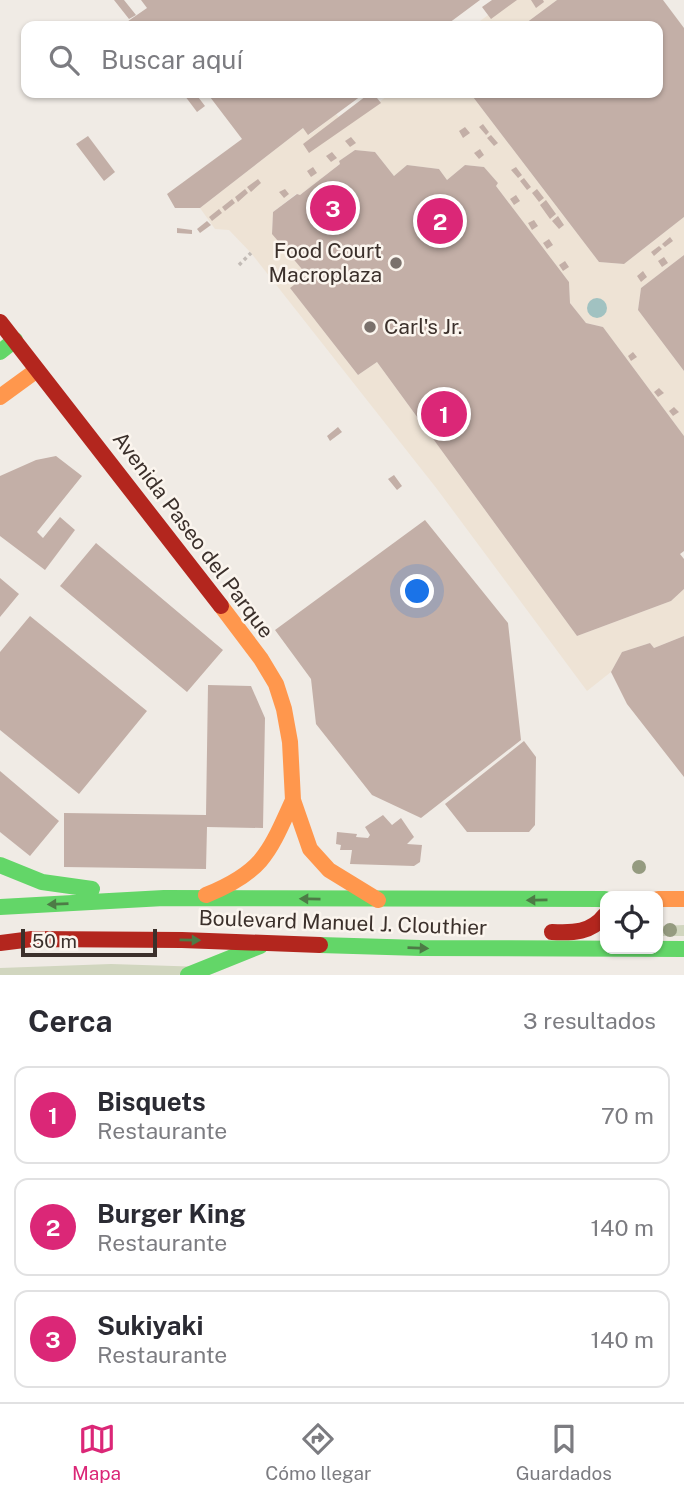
<!DOCTYPE html>
<html lang="es">
<meta charset="utf-8">
<style>
:root{--surface:#fff;--page:#f7f7f7;--text:#2b2b33;--muted:#7c7c81;--line:#e1e1e2;--accent:#db2777}
body{margin:0;font-family:"Public Sans",sans-serif;background:var(--page);color:var(--text)}
.controls{position:absolute;right:21px;bottom:21px;display:grid;overflow:hidden;border-radius:14px;box-shadow:0 2px 5px #0004}
.controls button{width:63px;height:63px;display:grid;place-items:center;padding:0;border:0;border-bottom:2px solid var(--line);background:var(--surface);color:var(--text);font:35px sans-serif}
.scale{position:absolute;left:21px;bottom:18px;width:136px;box-sizing:border-box;padding-left:7px;border:4px solid #3b302b;border-top:0;font-size:19px;line-height:24px;white-space:nowrap;color:#3b302b;-webkit-text-stroke:5px #fbf5ee;paint-order:stroke}
.you{position:absolute;left:418px;top:592px;width:24px;height:24px;margin:-18px;border:5px solid #fff;border-radius:50%;background:#1a73e8;box-shadow:0 0 0 10px #1a73e833}
.badge{display:grid;place-items:center;width:46px;height:46px;border-radius:50%;background:var(--accent);color:#fff;font-size:23px;font-weight:700}
.pin{position:absolute;translate:-50% -50%;border:4px solid #fff;box-shadow:0 2px 7px #0006}
.list{margin:0;padding:0;list-style:none}
h2{display:flex;justify-content:space-between;align-items:center;height:91px;margin:0;padding:0 28px;font-size:30px}
h2 small{font-size:23px;font-weight:400;color:var(--muted)}
.list li{display:grid;grid-template-columns:46px 1fr auto;gap:21px;align-items:center;box-sizing:border-box;height:98px;margin:0 14px 14px;padding:0 14px;border:2px solid var(--line);border-radius:14px}
.list b{display:block;font-size:26px;white-space:nowrap}
.list p{margin:0;font-size:23px;white-space:nowrap;color:var(--muted)}
.list em{font-size:23px;font-style:normal;color:var(--muted)}
.icon{flex:none;width:38px;height:38px;fill:none;stroke:currentColor;stroke-width:2;stroke-linecap:round;stroke-linejoin:round}
.map{position:relative;flex:none;width:684px;height:975px;overflow:hidden}
.search{position:absolute;background:var(--surface);box-shadow:0 2px 5px #0004;left:21px;right:21px;top:21px;height:77px;display:flex;align-items:center;gap:18px;box-sizing:border-box;padding:0 24px;border-radius:14px;color:var(--muted);font-size:26px}
.sheet{height:427px;background:var(--surface)}
nav{display:flex;justify-content:space-around;align-items:center;box-sizing:border-box;height:98px;border-top:2px solid var(--line);background:var(--surface);font-size:19px;color:var(--muted)}
nav a{display:grid;justify-items:center;gap:4px}
nav .on{color:var(--accent)}
.map>svg:first-child{display:block}
</style>
<div class="map">
<svg width="684" height="975" viewBox="0 0 684 975">
<rect width="100%" height="100%" fill="#f0ebe5"/>
<path fill="#d1d6bf" d="M684 925V936H658V926Z
M111 964 205 967 179 975H0V968Z"/>
<path fill="#eee3d5" d="M509 0H557L522 26H473Z
M391 93H419L423 95 470 93 599 262 624 264 684 217V255L641 288 638 310 684 371V436L603 327 586 323 570 303 569 282 496 186 498 183 484 167 465 165 447 180 439 169 407 165 394 176 375 152 355 150 339 161 340 164 300 195 296 194 273 212 272 233 307 275 291 289 358 375 377 362 577 636 671 601 684 589V636L654 648 650 643 622 652 611 672 587 691 437 489 251 253 229 230 215 229 200 208 303 128 309 135 336 114 340 118 353 122Z"/>
<path fill="#a1c2c1" d="M587 308a10 10 0 1 1 20 0a10 10 0 1 1-20 0Z"/>
<path fill="#c3afa7" d="M114 0H124L136 15 129 19Z
M141 0H480L445 26H121L147 8Z
M492 0H517L491 19 482 7Z
M531 0H543L544 2 536 8Z
M557 0H663L684 28V217L624 264 599 262 470 93H658V26H522Z
M189 93H195L205 106 197 112 185 96Z
M207 93H365L308 135 303 128 200 208H175L167 194 242 139Z
M370 93H373L381 103 309 153 303 144Z
M483 124 489 132 486 135 479 127Z
M465 127 470 133 463 138 459 131Z
M491 135 498 143 494 146 487 138Z
M88 136 115 172 104 181 76 144Z
M351 137 356 143 350 147 345 141Z
M480 149 484 155 479 159 474 153Z
M355 150 375 152 394 176 407 165 439 169 447 180 465 165 484 167 498 183 496 186 569 282 570 303 586 323 603 327 684 436V551L680 554 684 559V589L671 601 577 636 377 362 358 375 290 288 307 275 272 234 273 212 297 194 300 195 340 164 339 161Z
M332 152 337 158 331 162 326 156Z
M313 167 317 173 311 177 307 171Z
M516 167 522 175 518 178 511 170Z
M524 178 531 187 527 190 520 181Z
M258 179 261 183 251 192 247 187Z
M245 189 248 193 238 202 235 197Z
M285 189 289 194 284 198 279 192Z
M537 189 544 198 539 202 532 193Z
M516 195 520 201 514 205 510 199Z
M232 199 235 203 225 211 222 207Z
M546 200 556 214 550 219 540 205Z
M219 209 222 213 212 221 209 217Z
M558 216 564 225 559 229 552 221Z
M534 220 538 226 532 230 528 223Z
M207 221 211 225 200 233 197 229Z
M177 228 192 230V234L177 233Z
M670 237 673 241 665 247 662 244Z
M549 239 553 245 547 249 543 243Z
M659 246 662 249 654 256 651 252Z
M684 255V371L638 310 641 288Z
M664 257 668 263 662 267 658 261Z
M565 261 569 267 563 271 559 265Z
M643 271 647 277 641 282 637 276Z
M633 352 637 357 631 361 628 356Z
M659 388 664 393 658 397 654 392Z
M674 407 679 412 673 416 669 411Z
M338 427 342 432 330 441 327 436Z
M56 456 82 476 37 532 43 538 60 517 75 530 45 570 0 536V476L36 460Z
M394 475 402 486 397 490 388 479Z
M425 520 508 623 521 740 421 818 372 795 316 724 311 679 275 630Z
M96 543 223 650 187 692 60 586Z
M0 578 19 594 0 617Z
M30 616 147 711 79 794 0 730V652Z
M684 636V777L627 704 611 672 622 652 650 643 654 648Z
M208 685 251 686 265 718 263 828 207 827 206 869 64 867V813L206 815Z
M524 741 536 757 535 825 529 832H467L445 804Z
M0 771 59 821 30 856 0 832Z
M383 815 392 825 401 818 414 837 407 844 422 845 420 862 414 866 350 864 352 850H340L341 845 336 844 337 832 357 834 356 837 368 838 370 835 365 827Z"/>
<g fill="none" stroke-linecap="round" stroke-linejoin="round">
<path stroke="#c2bbb6" stroke-width="3.5" stroke-dasharray="3.5 3.5" stroke-linecap="butt" d="M239 265 251 253"/>
<path stroke="#63d668" stroke-width="16" d="M0 352 15 340
M0 865 42 882 92 889
M0 907 164 898 605 899
M320 945 420 948 684 949
M188 975 260 946"/>
<path stroke="#ff974d" stroke-width="16" d="M0 397 37 370
M221 606 261 659 276 684 284 709 290 742 293 800 310 849 329 870 378 900
M206 895C263 872 269 853 293 800
M658 899H684"/>
<path stroke="#b3261e" stroke-width="16" d="M0 322 221 606
M552 932C573 933 591 933 605 915
M0 943 32 939 182 940 320 945"/>
</g>
<g fill="#959b80">
<circle cx="639" cy="867" r="7"/>
<circle cx="670" cy="930" r="7"/>
</g>
<defs><path id="oneway-solid" d="M-6-.8H1V-3.2L6.5 0L1 3.2V.8H-6Z" transform="scale(1.75)"/></defs>
<g fill="#4d7b46">
<use href="#oneway-solid" transform="translate(310 899) rotate(-179)"/>
<use href="#oneway-solid" transform="translate(537 900) rotate(179)"/>
<use href="#oneway-solid" transform="translate(58 904) rotate(178)"/>
<use href="#oneway-solid" transform="translate(190 940) rotate(1)"/>
<use href="#oneway-solid" transform="translate(418 948) rotate(2)"/>
</g>
<g fill="#7a716c" stroke="#fbf5ee" stroke-width="2.5">
<circle cx="396" cy="263" r="7"/>
<circle cx="370" cy="327" r="7"/>
</g>
<g text-anchor="middle" stroke-width="5" stroke-linejoin="round" paint-order="stroke">
<g font-size="21" fill="#3b302b" stroke="#fbf5ee" text-anchor="end">
<text x="382" y="258">Food Court<tspan x="382" dy="24">Macroplaza</tspan></text>
<text x="384" y="334" text-anchor="start">Carl's Jr.</text>
</g>
<g font-size="21" fill="#3b302b" stroke="#fbf5ee">
<text transform="translate(193 535) rotate(53)" y="7">Avenida Paseo del Parque</text>
<text transform="translate(343 923) rotate(2)" y="7">Boulevard Manuel J. Clouthier</text>
</g>
</g>
</svg>
<div class="controls">
<button><svg class="icon" aria-label="locate" viewBox="0 0 24 24"><circle cx="12" cy="12" r="6"/><path d="M12 2v4M12 18v4M2 12h4M18 12h4"/></svg></button>
</div>
<div class="scale">50 m</div>
<div class="you"></div>
<div class="pin badge" style="left:444px;top:414px">1</div>
<div class="pin badge" style="left:440px;top:221px">2</div>
<div class="pin badge" style="left:333px;top:208px">3</div>
<div class="search"><svg class="icon" aria-label="search" viewBox="0 0 24 24"><circle cx="10" cy="10" r="6"/><path d="M15 15l6 6"/></svg>Buscar aquí</div>
</div>
<section class="sheet">
<h2>Cerca<small>3 resultados</small></h2>
<ul class="list">
<li><span class="badge">1</span><div><b>Bisquets</b><p>Restaurante</p></div><em>70 m</em></li>
<li><span class="badge">2</span><div><b>Burger King</b><p>Restaurante</p></div><em>140 m</em></li>
<li><span class="badge">3</span><div><b>Sukiyaki</b><p>Restaurante</p></div><em>140 m</em></li>
</ul>
</section>
<nav>
<a class="on"><svg class="icon" aria-label="map" viewBox="0 0 24 24"><path d="M3 6l6-2 6 2 6-2v14l-6 2-6-2-6 2zM9 4v14M15 6v14"/></svg>Mapa</a>
<a><svg class="icon" aria-label="directions" viewBox="0 0 24 24"><path d="M12 3l9 9-9 9-9-9zM9 14v-3h6M13 9l2 2-2 2"/></svg>Cómo llegar</a>
<a><svg class="icon" aria-label="saved" viewBox="0 0 24 24"><path d="M7 4h10v16l-5-4-5 4z"/></svg>Guardados</a>
</nav>
